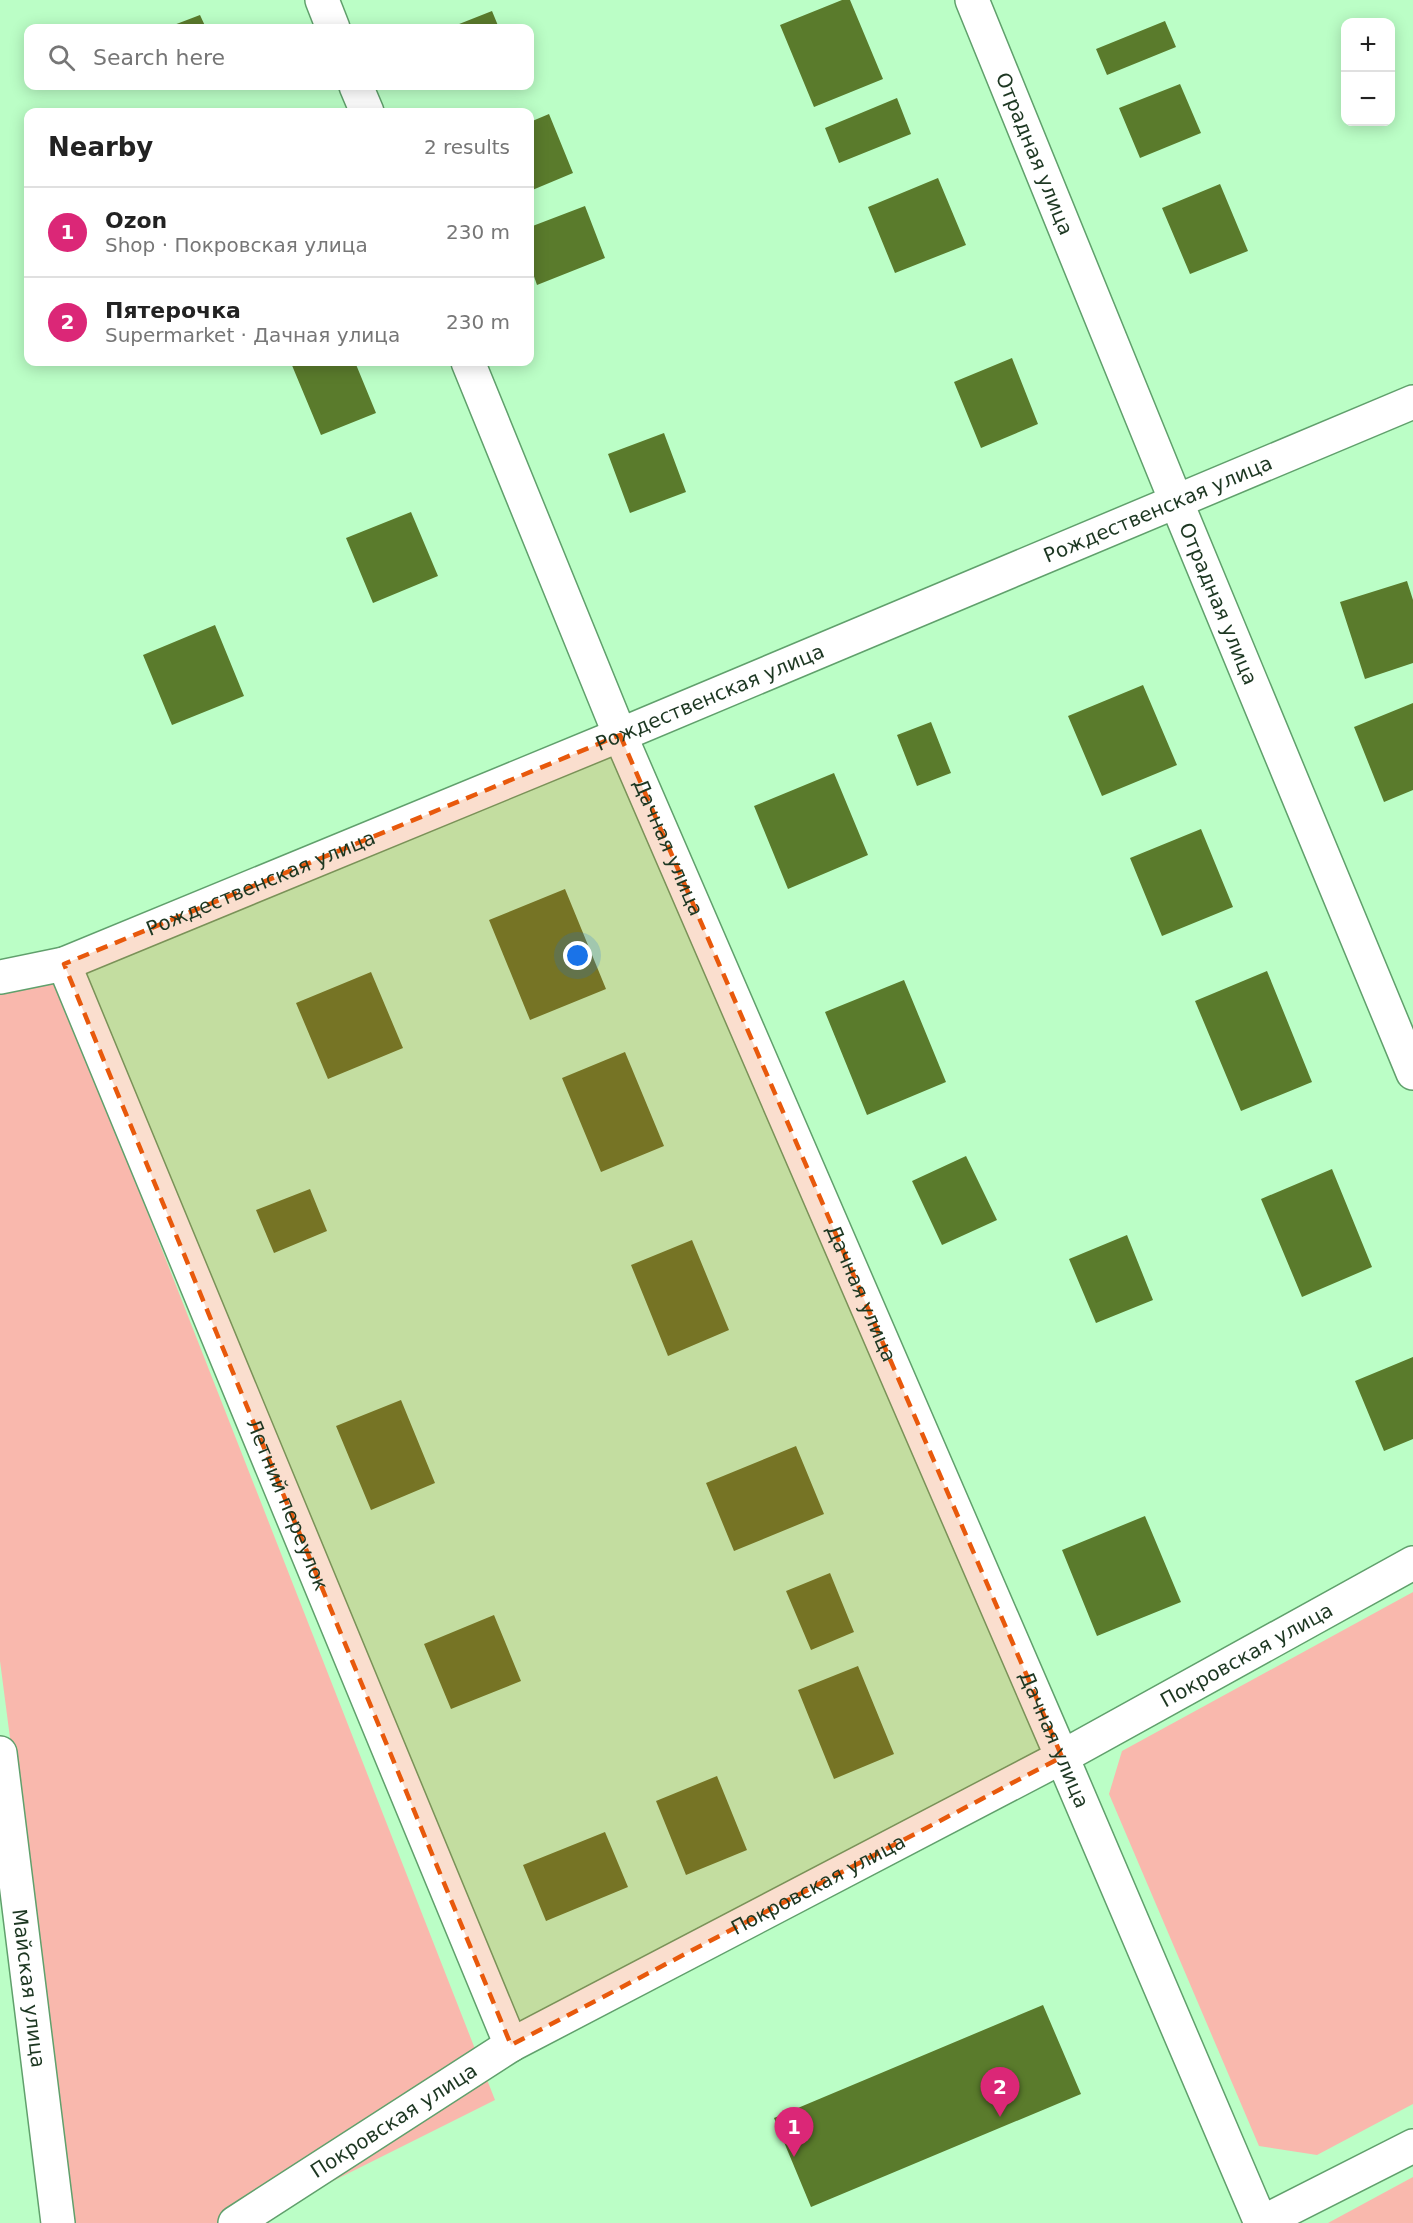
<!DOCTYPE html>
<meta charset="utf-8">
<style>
:root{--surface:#fff;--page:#f2f2f2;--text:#222;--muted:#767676;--line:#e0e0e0;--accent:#db2777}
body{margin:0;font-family:"DejaVu Sans",sans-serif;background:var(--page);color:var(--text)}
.controls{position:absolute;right:18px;top:18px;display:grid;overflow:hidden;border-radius:12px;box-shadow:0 3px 15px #0003}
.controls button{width:54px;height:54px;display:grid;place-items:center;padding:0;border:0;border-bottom:2px solid var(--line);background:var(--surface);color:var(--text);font:30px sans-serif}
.you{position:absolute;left:578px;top:956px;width:21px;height:21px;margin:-15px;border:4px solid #fff;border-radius:50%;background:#1a73e8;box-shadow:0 0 0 9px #1a73e833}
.badge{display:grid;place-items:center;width:39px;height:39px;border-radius:50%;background:var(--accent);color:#fff;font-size:20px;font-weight:700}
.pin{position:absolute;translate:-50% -50px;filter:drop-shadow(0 2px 3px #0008)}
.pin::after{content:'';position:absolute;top:32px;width:21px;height:18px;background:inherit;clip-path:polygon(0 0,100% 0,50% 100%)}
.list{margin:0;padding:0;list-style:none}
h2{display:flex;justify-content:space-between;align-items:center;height:78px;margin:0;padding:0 24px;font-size:26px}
h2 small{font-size:20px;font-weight:400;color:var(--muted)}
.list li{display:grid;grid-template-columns:39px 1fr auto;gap:18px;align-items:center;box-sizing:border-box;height:90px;padding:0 24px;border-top:2px solid var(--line)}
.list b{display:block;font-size:22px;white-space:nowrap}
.list p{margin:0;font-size:20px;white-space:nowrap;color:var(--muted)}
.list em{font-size:20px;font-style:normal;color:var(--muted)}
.icon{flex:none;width:33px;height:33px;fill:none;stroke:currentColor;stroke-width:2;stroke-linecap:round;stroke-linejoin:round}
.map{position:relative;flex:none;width:1413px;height:2223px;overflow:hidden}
.search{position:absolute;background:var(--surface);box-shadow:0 3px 15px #0003;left:24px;top:24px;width:510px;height:66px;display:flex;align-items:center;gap:15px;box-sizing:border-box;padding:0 21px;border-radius:12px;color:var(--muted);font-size:22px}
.panel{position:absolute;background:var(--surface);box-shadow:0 3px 15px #0003;left:24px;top:108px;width:510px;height:258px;border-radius:12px}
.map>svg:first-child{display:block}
</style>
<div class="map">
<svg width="1413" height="2223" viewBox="0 0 1413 2223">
<rect width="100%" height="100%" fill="#bbfec6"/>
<path fill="#f9b8ad" d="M56 979 495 2100 249 2223H73L0 1661V991Z
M1413 1592V2104L1317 2155 1259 2146 1109 1794 1122 1751Z
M1413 2177V2223H1328Z"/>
<path fill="#5a7b2c" d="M842 0H850L883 79 814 107 780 25Z
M492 11 499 28H449Z
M200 15 206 28H166Z
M1165 21 1176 47 1107 75 1096 49Z
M1180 84 1201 133 1140 158 1119 108Z
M897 98 911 134 839 163 825 128Z
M549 114 573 173 530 191V122Z
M938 178 966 245 895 273 868 207Z
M1220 184 1248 251 1190 274 1162 208Z
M585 206 605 258 537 285 530 265V227Z
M1012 358 1038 424 981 448 954 382Z
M295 362H355L376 413 321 435 291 363Z
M664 433 686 492 630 513 608 454Z
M411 512 438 576 373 603 346 538Z
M1407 581 1413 600V663L1365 679 1340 602Z
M215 625 244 696 172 725 143 655Z
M1143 685 1177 765 1102 796 1068 716Z
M1413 703V790L1384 802 1354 727Z
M931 722 951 773 917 786 897 735Z
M834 773 868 855 788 889 754 806Z
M1201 829 1233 907 1162 936 1130 858Z
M565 889 606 989 530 1020 489 920Z
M1267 971 1312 1082 1241 1111 1195 1001Z
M371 972 403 1048 328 1079 296 1003Z
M904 980 946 1082 867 1115 825 1012Z
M625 1052 664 1146 601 1172 562 1078Z
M966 1156 997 1220 942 1245 912 1181Z
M1332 1169 1372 1267 1302 1297 1261 1199Z
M310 1189 327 1231 274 1253 256 1210Z
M1127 1235 1153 1300 1096 1323 1069 1259Z
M692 1240 729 1330 668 1356 631 1265Z
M1413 1357V1439L1384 1451 1355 1381Z
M401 1400 435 1483 371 1510 336 1426Z
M796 1446 824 1514 734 1551 706 1483Z
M1145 1516 1181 1602 1097 1636 1062 1550Z
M830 1573 854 1632 811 1650 786 1591Z
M494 1615 521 1681 451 1709 424 1644Z
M858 1666 894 1754 834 1779 798 1690Z
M717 1776 747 1850 686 1875 656 1801Z
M605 1832 628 1887 546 1921 523 1865Z
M1043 2005 1081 2094 811 2207 774 2118Z"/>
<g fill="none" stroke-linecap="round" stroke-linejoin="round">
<defs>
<g id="street">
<path d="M322 0 333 28"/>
<path id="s1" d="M972 0 1176 501 1413 1073"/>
<path d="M356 86 367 112"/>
<path id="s2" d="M468 362 620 735 1062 1757 1261 2223"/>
<path id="s3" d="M64 964 511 2045"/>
<path id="s4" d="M0 977 64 964 620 735 1413 402"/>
<path id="s5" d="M0 1753 58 2223"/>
<path id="s6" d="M235 2223 511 2045 1062 1757 1413 1563"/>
</g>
<path id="secondary" d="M1261 2223 1413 2146"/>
</defs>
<use href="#street" stroke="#60a06c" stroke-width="36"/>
<use href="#secondary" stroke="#60a06c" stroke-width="36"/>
<use href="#street" stroke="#fff" stroke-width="33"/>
<use href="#secondary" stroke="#fff" stroke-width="33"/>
</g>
<path fill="#e8590c" fill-opacity="0.2" stroke="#e8590c" stroke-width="4.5" stroke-dasharray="12 8" stroke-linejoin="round" d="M620 735 1062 1757 511 2045 64 964Z"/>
<g text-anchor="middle" stroke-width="6" stroke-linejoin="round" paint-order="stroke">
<g font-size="20" fill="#1d3722" stroke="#bbfec6">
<text dy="7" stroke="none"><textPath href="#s1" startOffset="166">Отрадная улица</textPath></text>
<text dy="7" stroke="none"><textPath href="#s4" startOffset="1250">Рождественская улица</textPath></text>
<text dy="7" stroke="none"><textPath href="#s1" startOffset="652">Отрадная улица</textPath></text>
<text dy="7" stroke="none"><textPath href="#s4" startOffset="764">Рождественская улица</textPath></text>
<text dy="7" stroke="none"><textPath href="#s2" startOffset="525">Дачная улица</textPath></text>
<text dy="7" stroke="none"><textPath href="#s4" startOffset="278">Рождественская улица</textPath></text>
<text dy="7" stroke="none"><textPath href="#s2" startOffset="1011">Дачная улица</textPath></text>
<text dy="7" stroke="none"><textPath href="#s3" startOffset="585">Летний переулок</textPath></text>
<text dy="7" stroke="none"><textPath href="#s6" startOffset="1161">Покровская улица</textPath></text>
<text dy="7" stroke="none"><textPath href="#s2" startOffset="1497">Дачная улица</textPath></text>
<text dy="7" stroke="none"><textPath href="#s6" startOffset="675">Покровская улица</textPath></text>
<text dy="7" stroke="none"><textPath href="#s5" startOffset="237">Майская улица</textPath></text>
<text dy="7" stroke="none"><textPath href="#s6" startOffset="189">Покровская улица</textPath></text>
</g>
</g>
</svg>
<div class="controls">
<button>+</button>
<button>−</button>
</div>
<div class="you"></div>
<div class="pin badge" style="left:794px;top:2157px">1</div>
<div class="pin badge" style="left:1000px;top:2117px">2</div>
<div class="search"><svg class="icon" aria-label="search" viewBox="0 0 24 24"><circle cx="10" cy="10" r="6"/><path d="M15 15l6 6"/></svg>Search here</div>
<section class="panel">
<h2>Nearby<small>2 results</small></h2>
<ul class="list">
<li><span class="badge">1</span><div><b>Ozon</b><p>Shop · Покровская улица</p></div><em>230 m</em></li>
<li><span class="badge">2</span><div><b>Пятерочка</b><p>Supermarket · Дачная улица</p></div><em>230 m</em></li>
</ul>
</section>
</div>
